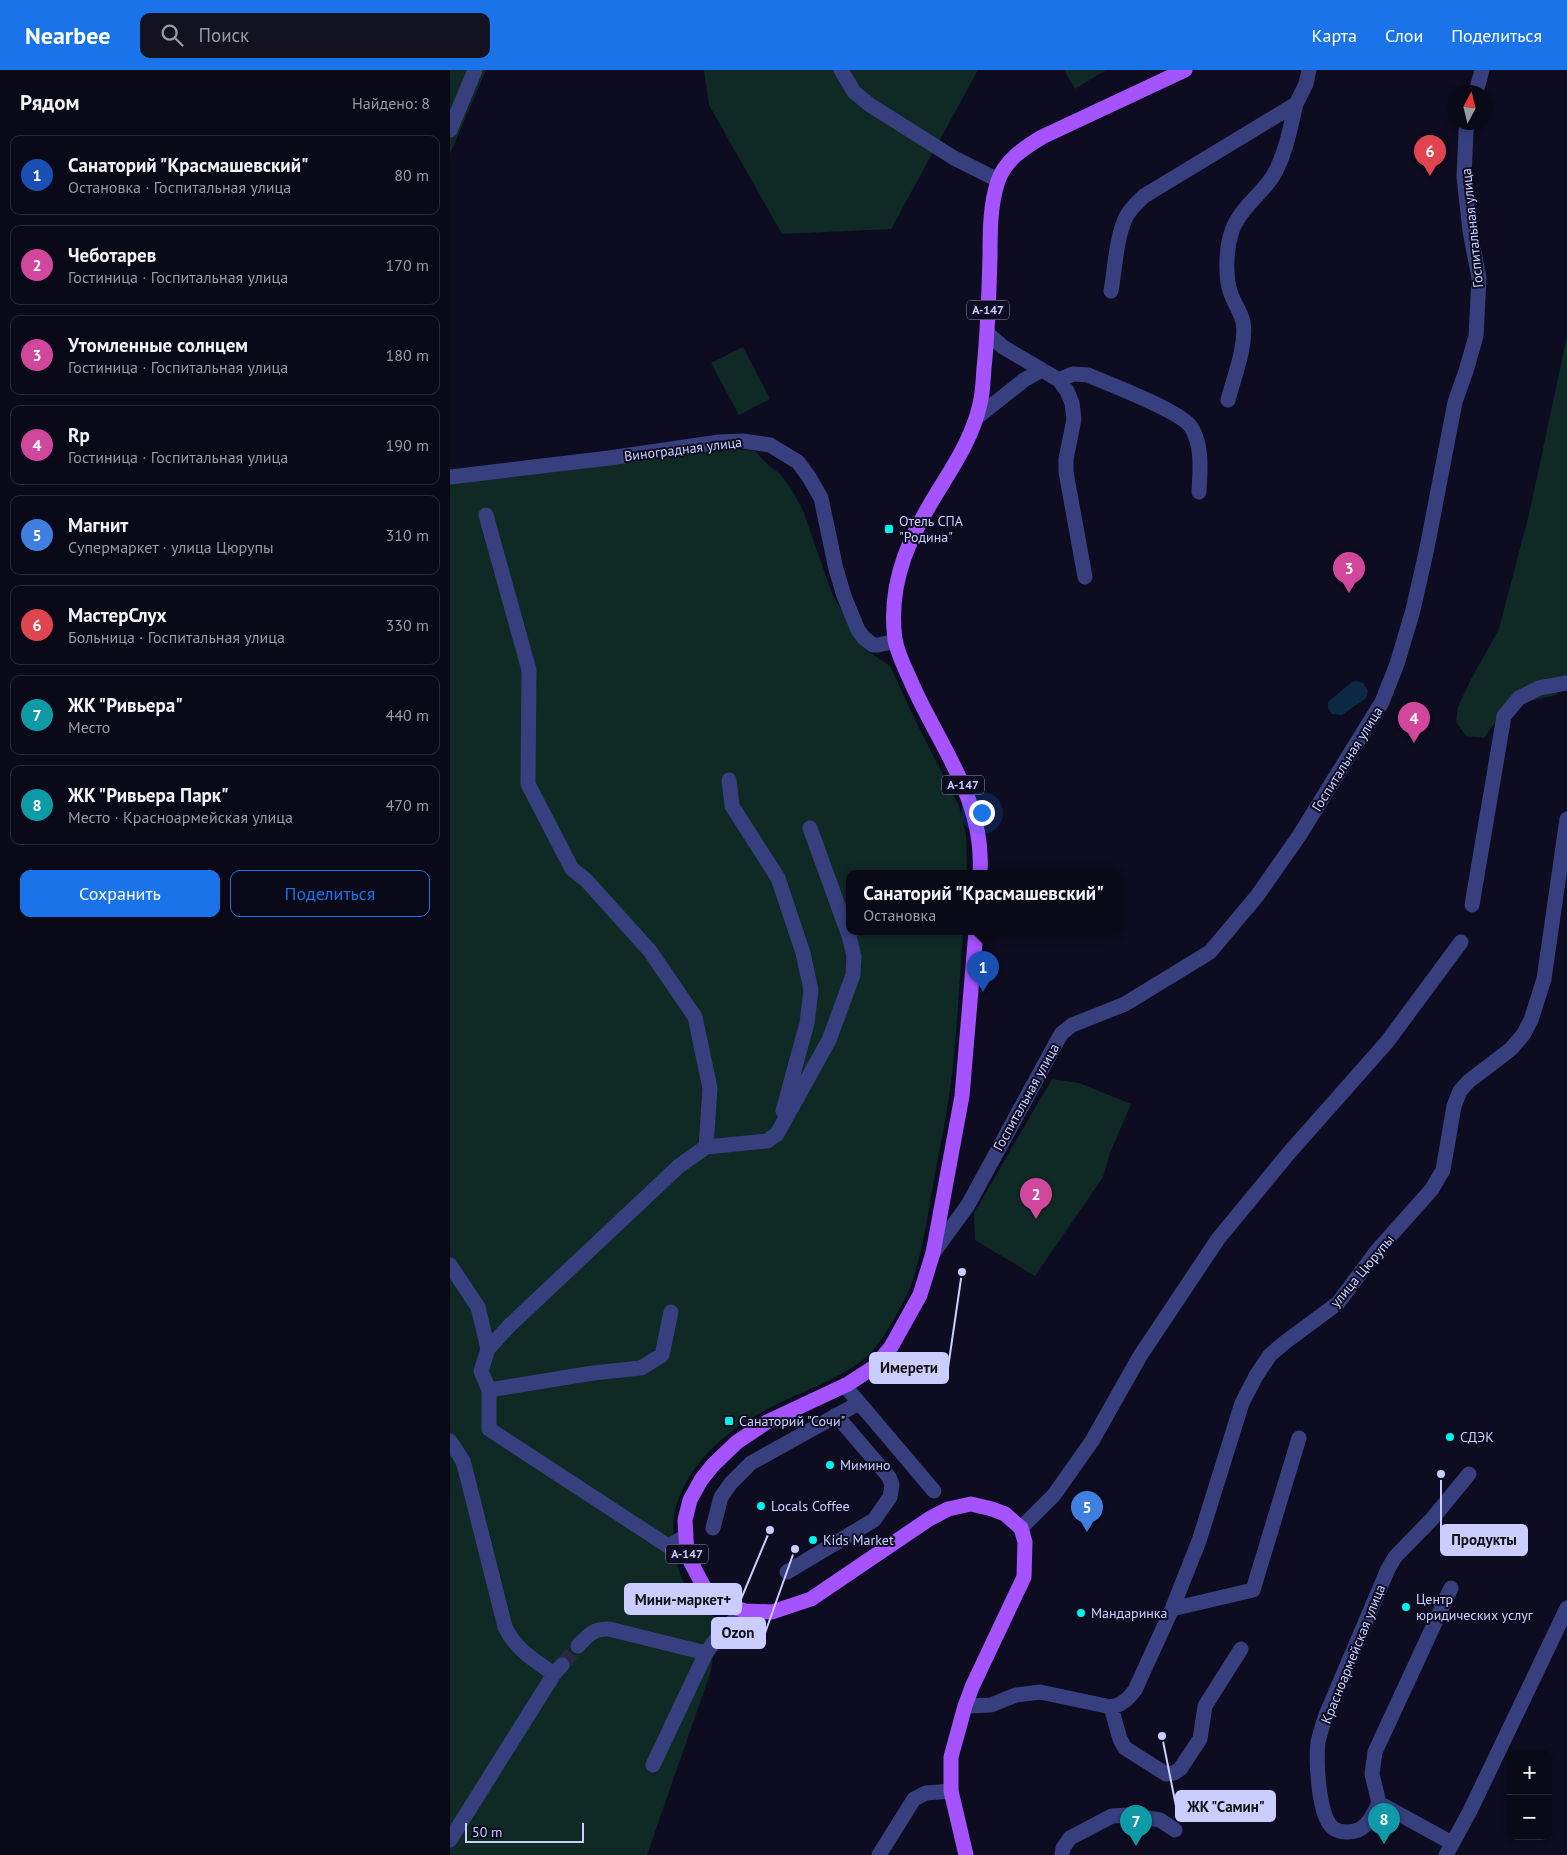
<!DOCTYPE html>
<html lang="ru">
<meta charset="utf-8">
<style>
:root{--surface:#0a0918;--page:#131221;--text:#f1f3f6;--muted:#999aa2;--line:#2a2a37;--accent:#1a73e8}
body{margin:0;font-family:"PT Sans",sans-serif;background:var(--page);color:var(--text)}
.controls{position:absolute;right:15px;bottom:15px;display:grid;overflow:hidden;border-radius:10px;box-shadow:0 2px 8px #0003}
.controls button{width:45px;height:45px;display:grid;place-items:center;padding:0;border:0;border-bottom:1px solid var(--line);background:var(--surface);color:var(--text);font:25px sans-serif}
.compass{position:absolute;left:997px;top:15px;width:45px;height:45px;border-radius:50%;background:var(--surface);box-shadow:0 2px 8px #0003;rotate:7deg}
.scale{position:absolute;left:15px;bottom:12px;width:119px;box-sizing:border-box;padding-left:5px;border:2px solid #cbcdff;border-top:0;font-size:14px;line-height:18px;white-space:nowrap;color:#cbcdff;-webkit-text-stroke:4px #0d0c20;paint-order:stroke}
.you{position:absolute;left:531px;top:742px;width:18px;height:18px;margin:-12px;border:4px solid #fff;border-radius:50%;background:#1a73e8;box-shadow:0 0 0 8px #1a73e833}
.badge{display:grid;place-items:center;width:32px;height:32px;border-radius:50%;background:var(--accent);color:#fff;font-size:16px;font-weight:700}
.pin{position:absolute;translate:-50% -41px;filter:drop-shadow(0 1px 2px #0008)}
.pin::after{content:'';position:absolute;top:26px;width:18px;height:15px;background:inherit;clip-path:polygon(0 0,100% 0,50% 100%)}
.popup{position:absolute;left:396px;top:800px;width:275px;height:65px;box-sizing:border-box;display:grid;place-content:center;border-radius:10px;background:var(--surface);filter:drop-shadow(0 1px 4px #0005);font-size:16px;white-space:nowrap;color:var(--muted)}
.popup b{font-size:19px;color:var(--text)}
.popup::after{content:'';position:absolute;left:50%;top:100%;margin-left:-10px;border:10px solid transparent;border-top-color:var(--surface)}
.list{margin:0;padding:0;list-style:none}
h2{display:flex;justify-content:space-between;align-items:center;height:65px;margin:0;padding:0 20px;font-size:21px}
h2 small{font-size:16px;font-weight:400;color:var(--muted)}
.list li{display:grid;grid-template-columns:32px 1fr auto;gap:15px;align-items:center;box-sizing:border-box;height:80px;margin:0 10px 10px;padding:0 10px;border:1px solid var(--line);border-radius:10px}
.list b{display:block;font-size:19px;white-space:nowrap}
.list p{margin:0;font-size:16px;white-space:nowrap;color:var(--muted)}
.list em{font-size:16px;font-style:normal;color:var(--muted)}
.actions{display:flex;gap:10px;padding:15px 20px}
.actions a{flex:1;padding:11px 0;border:1px solid var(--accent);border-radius:10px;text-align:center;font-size:18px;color:var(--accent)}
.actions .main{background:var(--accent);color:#fff}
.icon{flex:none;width:28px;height:28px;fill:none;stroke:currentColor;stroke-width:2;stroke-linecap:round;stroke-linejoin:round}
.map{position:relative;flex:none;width:1117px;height:1785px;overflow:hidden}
header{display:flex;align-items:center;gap:30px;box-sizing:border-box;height:70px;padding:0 25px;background:var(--accent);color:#fff}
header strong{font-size:24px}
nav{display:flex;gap:28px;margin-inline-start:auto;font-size:18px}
.search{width:350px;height:45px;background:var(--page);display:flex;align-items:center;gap:12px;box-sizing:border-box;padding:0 18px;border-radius:10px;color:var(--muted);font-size:19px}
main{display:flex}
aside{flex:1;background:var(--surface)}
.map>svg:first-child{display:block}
</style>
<header>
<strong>Nearbee</strong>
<div class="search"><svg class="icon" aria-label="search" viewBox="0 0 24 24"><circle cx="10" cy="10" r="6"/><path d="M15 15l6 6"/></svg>Поиск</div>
<nav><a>Карта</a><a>Слои</a><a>Поделиться</a></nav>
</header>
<main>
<aside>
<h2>Рядом<small>Найдено: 8</small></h2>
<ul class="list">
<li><span class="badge" style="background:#1a4fb4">1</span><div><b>Санаторий &quot;Красмашевский&quot;</b><p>Остановка · Госпитальная улица</p></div><em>80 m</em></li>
<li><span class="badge" style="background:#d1479c">2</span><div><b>Чеботарев</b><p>Гостиница · Госпитальная улица</p></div><em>170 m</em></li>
<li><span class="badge" style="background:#d1479c">3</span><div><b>Утомленные солнцем</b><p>Гостиница · Госпитальная улица</p></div><em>180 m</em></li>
<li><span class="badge" style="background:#d1479c">4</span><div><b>Rp</b><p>Гостиница · Госпитальная улица</p></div><em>190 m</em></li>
<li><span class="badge" style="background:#3f7fe0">5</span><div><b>Магнит</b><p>Супермаркет · улица Цюрупы</p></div><em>310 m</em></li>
<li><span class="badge" style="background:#e0444e">6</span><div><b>МастерСлух</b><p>Больница · Госпитальная улица</p></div><em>330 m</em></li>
<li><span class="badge" style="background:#0f9aa8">7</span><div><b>ЖК &quot;Ривьера&quot;</b><p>Место</p></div><em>440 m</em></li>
<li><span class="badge" style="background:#0f9aa8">8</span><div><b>ЖК &quot;Ривьера Парк&quot;</b><p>Место · Красноармейская улица</p></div><em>470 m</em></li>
</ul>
<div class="actions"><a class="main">Сохранить</a><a>Поделиться</a></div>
</aside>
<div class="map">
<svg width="1117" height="1785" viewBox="0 0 1117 1785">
<rect width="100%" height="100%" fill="#0d0c20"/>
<path fill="#0f2a25" d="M0 0H36L0 84Z
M254 0H528L441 159 332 164 259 35Z
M614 0H656L625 19Z
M1117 266V612L1106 625 1057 636 1034 668 1016 666 1006 652 1008 637 1019 613 1049 559 1080 440Z
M293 277 320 329 289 345 261 293Z
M279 378 305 381 318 395 329 403 340 417 352 438 383 526 416 580 440 596 465 650 509 736 516 765 517 803H399V861H513C509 915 507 972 499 1026 495 1056 488 1085 483 1115 477 1150 472 1186 459 1220 451 1238 430 1277 414 1289 383 1313 346 1323 312 1342 269 1365 225 1406 223 1458 222 1482 228 1509 244 1528 250 1536 260 1543 268 1550L261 1601 197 1785H0V410Z
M602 1009 629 1013 681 1034 660 1083 653 1107 585 1206 525 1170 524 1143Z"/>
<path fill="#0c2a44" d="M902 612 906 611 913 613 918 621 916 628 892 645 882 644 878 638V632Z"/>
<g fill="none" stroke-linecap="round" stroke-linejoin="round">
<path stroke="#2a2941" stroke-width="15" stroke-dasharray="15 8" stroke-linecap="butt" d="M112 1595 128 1576"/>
<path stroke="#373f7f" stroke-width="15" d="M391 0 404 22 420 35 504 88 548 110
M1026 22 1032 0
M0 60 25 0
M661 221C665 199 666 168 676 147 680 139 687 133 694 126L846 34 856 14 859 0
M538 264 553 277 609 310 617 321 622 333 624 349 616 389V402L635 507
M609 310 623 304 638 305C659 314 731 341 741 357 753 376 750 401 749 422
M778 330C784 307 797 275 793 252 791 242 784 233 781 224 775 208 776 180 781 164 787 141 811 125 823 106 836 84 840 58 846 34
M526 348 574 310 592 300
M0 407 159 388 269 372 293 371 320 375 348 392 359 407 371 428 386 499 394 526 408 560 414 568 423 575H428L446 571
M36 445 79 600 78 714 122 799 136 810 200 881 245 947 260 1018 256 1077
M279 710 282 736 328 808 353 883 361 920 357 953 333 1041
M1022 835 1054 646 1069 628 1089 618 1117 613
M483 1183 518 1135 611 964 622 955 675 934 760 882 807 826 849 766 932 632 947 594 963 540 977 478 1005 332 1016 301 1026 266 1029 208 1020 161 1014 107 1016 61 1018 52
M0 1195 28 1237 38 1279
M221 1242 212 1285 191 1298 143 1303 39 1320 31 1301 38 1279 59 1256 229 1096 256 1077 317 1071 327 1064 379 970 403 905 404 886 399 866 360 758
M395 1316 484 1421
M39 1320V1359L218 1476 235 1467
M0 1371 13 1391 17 1406 55 1557C66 1580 84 1590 104 1604
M263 1458 271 1427 281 1413 301 1393 409 1333
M571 1458 604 1425 642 1371 690 1286 768 1169 838 1084 937 972 1011 872
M337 1502 424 1450 440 1427 442 1415 439 1407 386 1345
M1001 1518 925 1682 922 1704 929 1733 1002 1773
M722 1539 803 1520 849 1368
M128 1576C137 1566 144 1558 159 1559L256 1583
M515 1636 541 1635 566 1625 590 1622 661 1637C672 1635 678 1629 685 1620L722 1539 749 1471 792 1333 806 1306 820 1285 834 1273 888 1233 926 1182 982 1119 993 1100 1004 1036 1010 1021 1019 1011 1061 979 1073 965 1081 950 1094 909 1117 749
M661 1637 670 1669 675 1678 716 1704 724 1703 730 1699 750 1669 755 1636 791 1579
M203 1695 256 1583 273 1560 295 1541
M929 1733C922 1747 916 1762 898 1762 893 1762 887 1761 883 1758 868 1746 866 1690 868 1672 870 1663 873 1654 876 1645L938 1499 945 1487 982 1449 1019 1404
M0 1770 104 1604 112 1595
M429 1785 464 1729 476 1723 501 1721
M612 1785 613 1778 620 1768 662 1746 677 1745 710 1750 725 1760
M996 1785 1020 1741 1117 1538"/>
<path stroke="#a552ff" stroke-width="15" d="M530 803C535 731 490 677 462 614 456 600 448 585 445 570 437 509 462 462 493 413 508 389 524 362 530 334 533 322 533 310 534 298 538 261 539 224 540 186 540 162 540 135 548 111 555 90 574 78 592 67L735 0
M516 1785 501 1721V1687L515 1636 522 1617 574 1507 575 1472 571 1458 555 1444 542 1439 521 1434 498 1439 479 1449 361 1529 322 1542 295 1541 273 1533 254 1517 237 1485 235 1450 240 1430 251 1410 263 1395 287 1372 317 1352 398 1314 424 1297 441 1277 470 1225 483 1183 512 1026 526 861"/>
</g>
<g fill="#00f6ea" stroke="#0d0c20" stroke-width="2">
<rect x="434" y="454" width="10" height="10" rx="2.5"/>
<rect x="274" y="1346" width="10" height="10" rx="2.5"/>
<circle cx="1000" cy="1367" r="5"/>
<circle cx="380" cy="1395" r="5"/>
<circle cx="311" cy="1436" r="5"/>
<circle cx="363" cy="1470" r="5"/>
<circle cx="956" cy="1537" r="5"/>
<circle cx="631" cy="1543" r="5"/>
</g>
<g text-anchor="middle" stroke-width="4" stroke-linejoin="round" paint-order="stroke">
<g fill="#0d0c20" stroke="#9293bc" stroke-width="1">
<rect x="517" y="230.5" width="42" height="19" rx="4"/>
<rect x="492" y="705.5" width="42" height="19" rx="4"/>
<rect x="216" y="1474.5" width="42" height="19" rx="4"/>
</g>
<g font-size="12" font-weight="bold" fill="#cbcdff">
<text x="538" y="244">А-147</text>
<text x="513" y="719">А-147</text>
<text x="237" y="1488">А-147</text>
</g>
<g font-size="14" fill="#cbcdff" stroke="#0d0c20">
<text transform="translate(1022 158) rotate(-96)" y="5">Госпитальная улица</text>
<text transform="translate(233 379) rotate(-7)" y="5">Виноградная улица</text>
<text transform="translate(897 689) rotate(-58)" y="5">Госпитальная улица</text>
<text transform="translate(576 1027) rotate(-61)" y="5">Госпитальная улица</text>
<text transform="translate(912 1201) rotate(-50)" y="5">улица Цюрупы</text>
<text transform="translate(903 1584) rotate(-68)" y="5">Красноармейская улица</text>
</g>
<g font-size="14" fill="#cbcdff" stroke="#0d0c20" text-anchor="start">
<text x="449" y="456">Отель СПА<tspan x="449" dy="16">"Родина"</tspan></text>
<text x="289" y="1356">Санаторий "Сочи"</text>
<text x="1010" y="1372">СДЭК</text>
<text x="390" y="1400">Мимино</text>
<text x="321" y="1441">Locals Coffee</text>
<text x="373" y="1475">Kids Market</text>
<text x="966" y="1534">Центр<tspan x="966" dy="16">юридических услуг</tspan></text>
<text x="641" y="1548">Мандаринка</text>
</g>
</g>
<path fill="none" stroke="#cbcdff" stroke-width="2" d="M512 1202L498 1298M991 1404L991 1470M320 1460L291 1529M345 1479L315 1563M712 1666L726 1736"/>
<g fill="#cbcdff" stroke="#0d0c20" stroke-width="2">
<circle cx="512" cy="1202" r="5"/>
<circle cx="991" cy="1404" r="5"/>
<circle cx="320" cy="1460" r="5"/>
<circle cx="345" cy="1479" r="5"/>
<circle cx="712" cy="1666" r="5"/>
</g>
<g fill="#cbcdff" stroke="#cbcdff" stroke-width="2">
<rect x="420" y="1283" width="78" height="30" rx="5"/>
<rect x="991" y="1455" width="86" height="30" rx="5"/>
<rect x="175" y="1514" width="116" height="30" rx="5"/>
<rect x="262" y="1548" width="53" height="30" rx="5"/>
<rect x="726" y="1721" width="99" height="30" rx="5"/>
</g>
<g font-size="15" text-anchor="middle" font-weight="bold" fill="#111">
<text x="459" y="1303">Имерети</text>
<text x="1034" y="1475">Продукты</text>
<text x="233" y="1535">Мини-маркет+</text>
<text x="288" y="1568">Ozon</text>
<text x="776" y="1742">ЖК "Самин"</text>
</g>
</svg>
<div class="controls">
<button>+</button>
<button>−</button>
</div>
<svg class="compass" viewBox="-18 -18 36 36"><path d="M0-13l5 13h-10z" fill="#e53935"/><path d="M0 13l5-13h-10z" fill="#999aa2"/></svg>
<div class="scale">50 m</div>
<div class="you"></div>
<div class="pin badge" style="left:533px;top:922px;background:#1a4fb4">1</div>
<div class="popup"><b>Санаторий &quot;Красмашевский&quot;</b>Остановка</div>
<div class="pin badge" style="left:586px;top:1149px;background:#d1479c">2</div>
<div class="pin badge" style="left:899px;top:523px;background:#d1479c">3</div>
<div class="pin badge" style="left:964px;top:673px;background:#d1479c">4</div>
<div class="pin badge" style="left:637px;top:1462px;background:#3f7fe0">5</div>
<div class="pin badge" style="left:980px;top:106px;background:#e0444e">6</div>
<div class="pin badge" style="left:686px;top:1776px;background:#0f9aa8">7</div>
<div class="pin badge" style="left:934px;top:1774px;background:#0f9aa8">8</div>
</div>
</main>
